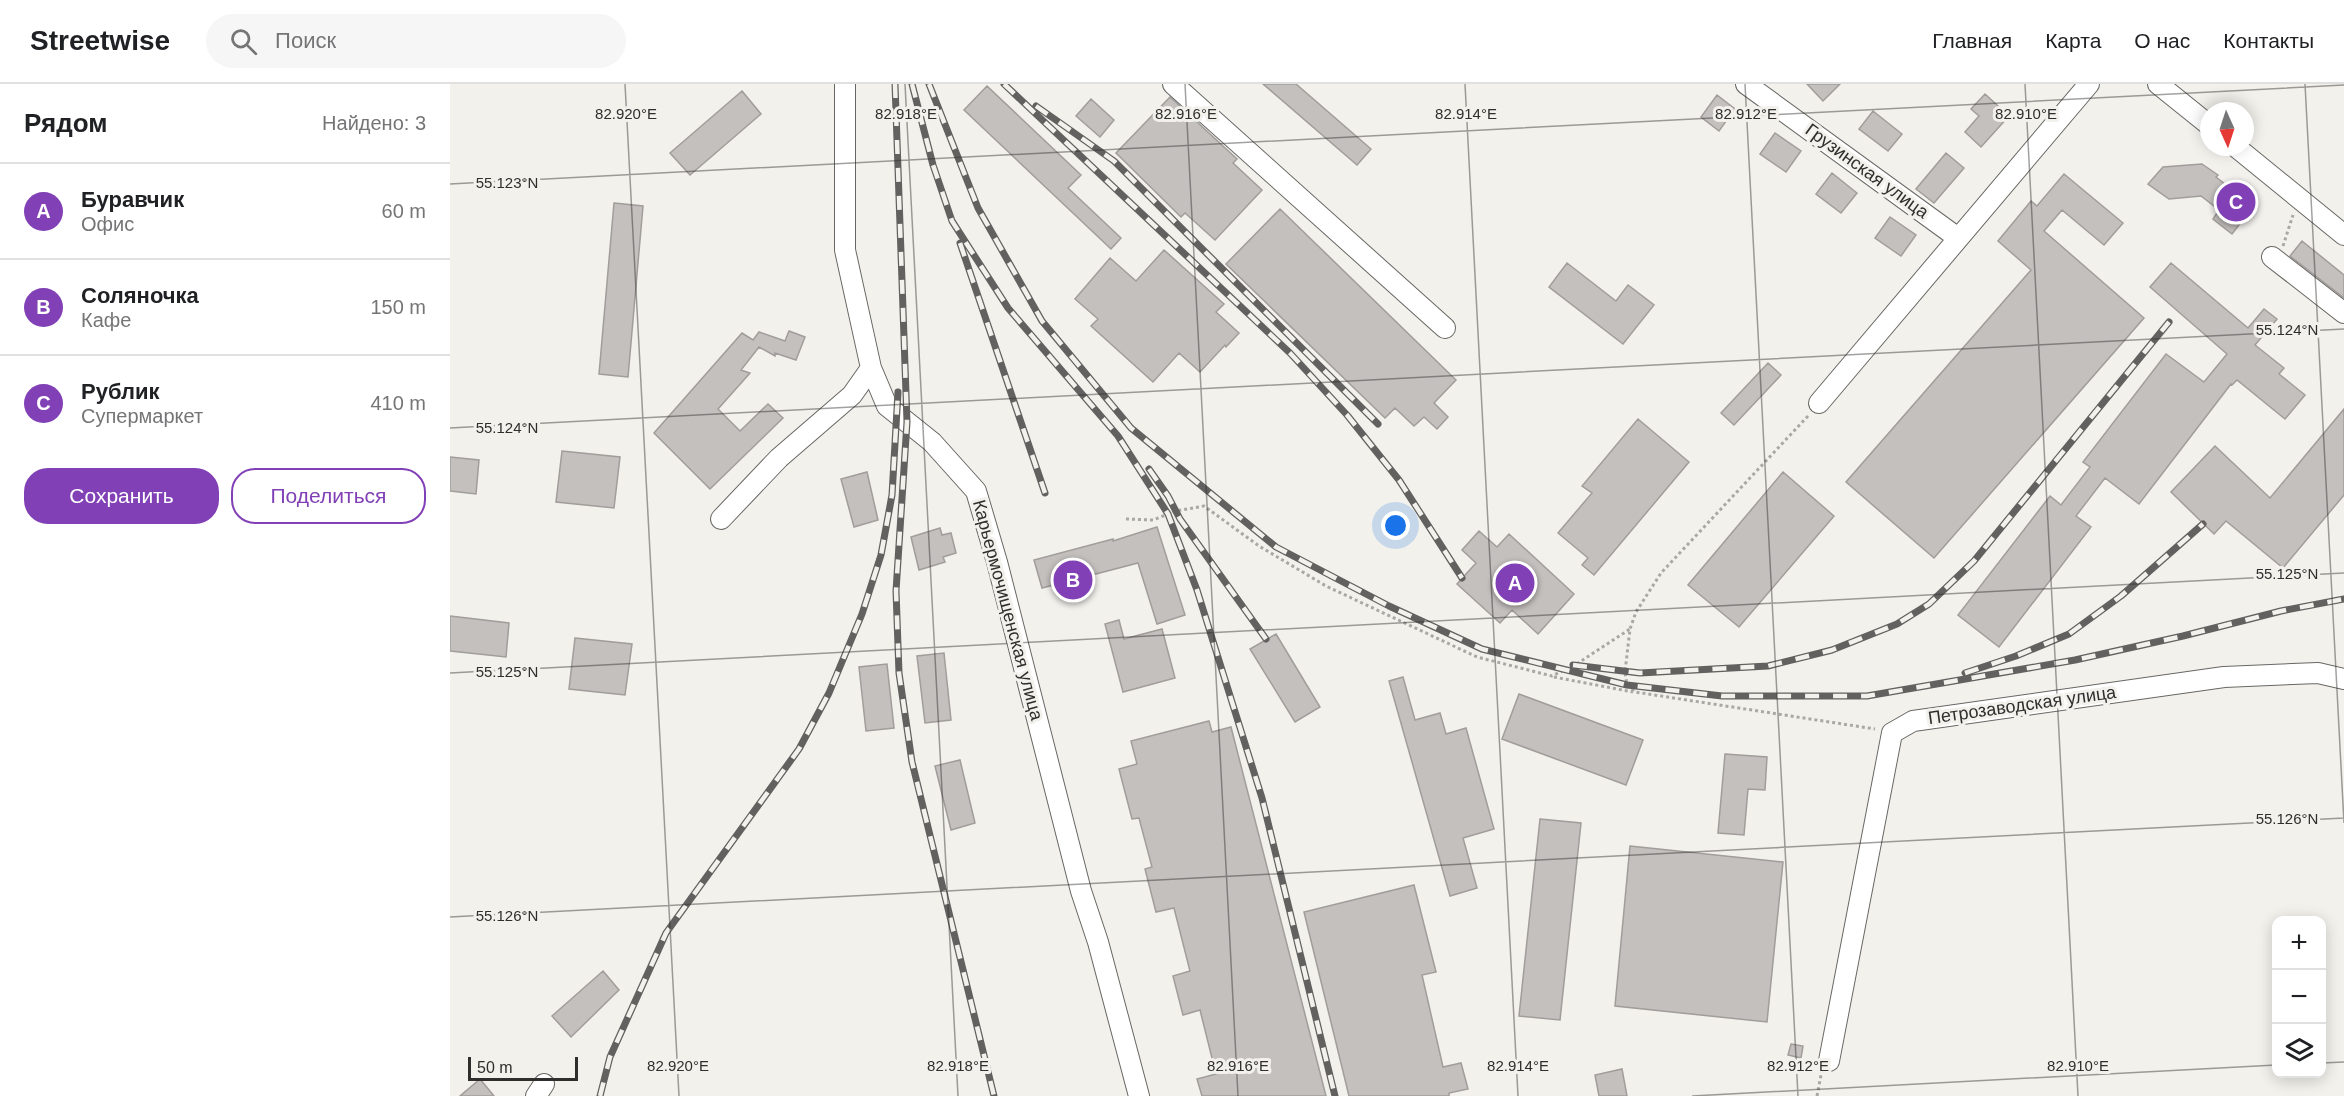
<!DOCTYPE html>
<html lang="ru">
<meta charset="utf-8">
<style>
:root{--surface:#fff;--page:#f6f6f6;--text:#202124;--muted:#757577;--line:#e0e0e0;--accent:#8140b5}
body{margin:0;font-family:Arial,sans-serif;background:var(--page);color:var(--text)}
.controls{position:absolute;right:18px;bottom:18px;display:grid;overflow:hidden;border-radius:12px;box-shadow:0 3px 15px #0003}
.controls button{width:54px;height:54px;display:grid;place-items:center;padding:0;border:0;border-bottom:2px solid var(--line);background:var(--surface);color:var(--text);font:30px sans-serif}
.compass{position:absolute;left:1750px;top:18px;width:54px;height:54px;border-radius:50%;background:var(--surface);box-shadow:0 3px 15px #0003;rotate:177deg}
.scale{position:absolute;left:18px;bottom:15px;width:110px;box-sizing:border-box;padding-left:6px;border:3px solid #2f2e2d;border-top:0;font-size:16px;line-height:21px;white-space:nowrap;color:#2f2e2d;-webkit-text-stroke:4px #f2f1ec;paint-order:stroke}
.you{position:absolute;left:946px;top:442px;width:21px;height:21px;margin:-15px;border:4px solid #fff;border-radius:50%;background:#1a73e8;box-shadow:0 0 0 9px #1a73e833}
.badge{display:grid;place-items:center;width:39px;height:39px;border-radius:50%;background:var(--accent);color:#fff;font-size:20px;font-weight:700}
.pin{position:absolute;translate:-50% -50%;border:3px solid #fff;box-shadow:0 2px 6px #0006}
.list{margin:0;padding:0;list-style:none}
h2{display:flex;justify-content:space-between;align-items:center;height:78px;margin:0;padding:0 24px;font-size:26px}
h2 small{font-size:20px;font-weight:400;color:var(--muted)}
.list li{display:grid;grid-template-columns:39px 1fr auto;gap:18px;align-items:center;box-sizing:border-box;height:96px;padding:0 24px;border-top:2px solid var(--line)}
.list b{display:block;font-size:22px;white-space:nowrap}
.list p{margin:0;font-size:20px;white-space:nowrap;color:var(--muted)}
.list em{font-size:20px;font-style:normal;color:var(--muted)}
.actions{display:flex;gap:12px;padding:18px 24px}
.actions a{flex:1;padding:14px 0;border:2px solid var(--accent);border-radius:24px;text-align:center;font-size:21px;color:var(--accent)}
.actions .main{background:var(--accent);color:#fff}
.icon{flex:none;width:33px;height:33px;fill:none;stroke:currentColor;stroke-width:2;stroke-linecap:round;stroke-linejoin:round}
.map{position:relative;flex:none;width:1894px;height:1012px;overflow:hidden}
header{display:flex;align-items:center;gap:36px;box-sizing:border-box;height:84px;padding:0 30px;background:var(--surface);border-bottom:2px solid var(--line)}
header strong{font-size:28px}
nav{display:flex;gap:33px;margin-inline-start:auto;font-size:21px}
.search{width:420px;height:54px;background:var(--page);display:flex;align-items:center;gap:15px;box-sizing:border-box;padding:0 21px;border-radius:33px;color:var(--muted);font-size:22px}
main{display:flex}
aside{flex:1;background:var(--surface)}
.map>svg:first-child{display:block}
</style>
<header>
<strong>Streetwise</strong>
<div class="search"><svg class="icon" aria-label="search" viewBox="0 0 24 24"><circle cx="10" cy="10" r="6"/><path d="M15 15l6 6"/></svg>Поиск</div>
<nav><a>Главная</a><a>Карта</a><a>О нас</a><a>Контакты</a></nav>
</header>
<main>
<aside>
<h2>Рядом<small>Найдено: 3</small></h2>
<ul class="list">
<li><span class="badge">A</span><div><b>Буравчик</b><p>Офис</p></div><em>60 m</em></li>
<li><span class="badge">B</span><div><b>Соляночка</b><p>Кафе</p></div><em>150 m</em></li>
<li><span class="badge">C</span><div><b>Рублик</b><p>Супермаркет</p></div><em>410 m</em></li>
</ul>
<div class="actions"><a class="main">Сохранить</a><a>Поделиться</a></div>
</aside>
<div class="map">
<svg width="1894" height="1012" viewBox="0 0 1894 1012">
<rect width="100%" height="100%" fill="#f2f1ec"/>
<path fill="#c4c0be" stroke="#a09d9a" stroke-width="1.5" d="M813 0H846L921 65 907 81Z
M1357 0H1390L1373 17Z
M537 2 631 91 618 104 671 154 661 165 514 26Z
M292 7 311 30 240 91 220 69Z
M1535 10 1559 32 1531 63 1515 48 1529 32 1521 25Z
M1267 11 1285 25 1269 47 1251 33Z
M720 13 787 75 783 79 812 106 765 156 735 129 731 133 666 69Z
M641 15 664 36 650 53 626 32Z
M1423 27 1452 50 1438 67 1409 45Z
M1325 49 1351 67 1336 88 1310 70Z
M1496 69 1514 84 1484 119 1466 105Z
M1752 80 1768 91 1766 93 1789 111 1791 108 1806 119 1782 150 1763 135 1769 126 1751 112 1719 115 1698 100 1713 83Z
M1382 89 1407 109 1391 129 1366 110Z
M1614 90 1673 139 1654 161 1612 126 1594 147 1694 234 1484 474 1396 398 1581 186 1548 157 1581 117 1587 122Z
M164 119 193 122 178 293 149 290Z
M830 125 1006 296 984 319 998 333 987 345 974 333 964 342 945 324 935 334 776 180Z
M1440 133 1466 151 1451 172 1425 154Z
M1852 157 1894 191V214L1840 172Z
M714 166 774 220 766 228 789 249 776 263 775 261 750 288 729 269 703 298 641 242 648 235 625 215 660 174 686 197Z
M1117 179 1166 217 1178 201 1204 221 1173 260 1099 203Z
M1721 179 1798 244 1814 225 1827 235 1805 261 1834 284 1829 290 1855 311 1835 335 1787 296 1782 301 1781 300 1689 420 1655 394 1626 432 1641 443 1549 563 1508 531 1600 412 1611 421 1640 383 1633 378 1716 270 1754 298 1777 270 1700 203Z
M339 247 355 253 346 276 325 269V272L309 263 291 286 300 289 268 325 290 347 318 320 333 334 260 405 204 349 292 249 303 256 309 248 335 257Z
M1318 279 1331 291 1284 341 1271 329Z
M1894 325V411L1833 484 1776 437 1764 450 1721 408 1765 362 1820 414Z
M1188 335 1239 378 1144 491 1132 481 1138 474 1108 449 1142 409 1132 402Z
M112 367 170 373 164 424 106 418Z
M0 373 29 376 26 410 0 407Z
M417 388 428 436 404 443 391 395Z
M1333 388 1384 432 1289 543 1238 501Z
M707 443 735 531 707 540 688 479 592 504 584 476 663 455V457Z
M490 444 492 451 501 449 506 469 493 473 495 478 469 486 461 453Z
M1029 447 1047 463 1059 450 1124 510 1088 550 1062 526 1050 539 1007 500 1026 479 1012 466Z
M0 532 59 539 56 573 0 567Z
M669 536 674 555 712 545 725 594 673 608 655 540Z
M826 550 870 623 845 638 800 565Z
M125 554 182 560 175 611 119 605Z
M494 569 501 636 475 639 467 572Z
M437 580 444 644 416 647 409 583Z
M953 593 965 636 990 629 996 650 1016 644 1044 745 1013 754 1027 804 1000 812 939 597Z
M1069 610 1193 656 1176 701 1052 655Z
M759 637 762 648 781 643 876 1012H752L747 995 766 990 750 926 733 931 723 892 740 887 724 824 706 828 695 785 702 783 689 734 682 735 669 685 687 680 681 657Z
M1275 670 1317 673 1315 706 1298 705 1294 751 1268 749Z
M510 676 525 739 501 746 485 682Z
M1090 735 1131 739 1110 936 1069 932Z
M1180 762 1333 778 1317 938 1165 922Z
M964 801 986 888 972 891 993 983 1011 979 1018 1005 999 1009V1012H899L854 828Z
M153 887 169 906 121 953 102 932Z
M1341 960 1353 962 1351 974 1338 971Z
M1172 985 1177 1012H1149L1145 991Z
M30 995 44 1012H10Z"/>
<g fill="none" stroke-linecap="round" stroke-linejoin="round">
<defs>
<path id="minor" d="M395 0V166L421 284 437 322 482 358 526 407 547 478 631 807 648 858 689 1012
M723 0 995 244
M1296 0 1508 154
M1708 0 1759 41
M1786 63 1894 151
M1822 173 1894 229
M1369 319 1639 0
M271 435 329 374 402 311 421 284
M1379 977 1442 649 1463 637 1774 593 1868 589 1894 595
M86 1012 94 1000"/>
</defs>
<use href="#minor" stroke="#686764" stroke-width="22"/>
<path stroke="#a9a8a4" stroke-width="3" stroke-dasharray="3 3" stroke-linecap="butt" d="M1833 162 1843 131
M1358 332 1211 489 1186 528 1180 545 1175 588 1177 601 1185 608 1425 645
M676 435 703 436 726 427 754 422 809 462 876 502 1027 573 1102 592 1125 581 1180 545
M1104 593 1183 608
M1367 1012 1371 991"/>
<use href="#minor" stroke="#fff" stroke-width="20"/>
<defs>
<path id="rail" d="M445 0 457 338 446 507 449 589 462 678 544 1012
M462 0 483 81 502 137 558 224 668 352 718 430 747 506 812 714 885 1012
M479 0 528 124 592 237 681 344 826 463 939 522 1032 565 1177 601 1272 612H1417L1625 576 1733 552 1831 527 1894 515
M554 0 840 269 897 331 949 396 1012 494
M586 22 664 77 928 340
M510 159 595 409
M699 385 718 412 730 435 816 555
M1123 581 1190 589 1318 582 1382 566 1447 540 1479 520 1524 477 1719 238
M1515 589 1566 572 1619 550 1671 512 1753 440
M150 1012 160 973 216 849 349 665 379 609 412 530 431 471 442 411 448 308"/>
</defs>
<use href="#rail" stroke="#62615f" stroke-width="7"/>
<use href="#rail" stroke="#f2f1ec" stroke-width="4.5" stroke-dasharray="14" stroke-linecap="butt"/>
</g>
<path fill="none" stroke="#2f2e2d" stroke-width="1.5" stroke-opacity="0.45" d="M175 0 229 1012M455 0 508 1012M735 0 788 1012M1015 0 1068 1012M1295 0 1348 1012M1575 0 1628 1012M1855 0 1894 739M0 100 1894 1M0 344 1894 245M0 589 1894 489M0 833 1894 734M1872 979 1894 978M1242 1012 1826 981"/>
<g text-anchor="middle" stroke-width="6" stroke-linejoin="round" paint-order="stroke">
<g font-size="18" fill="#2f2e2d" stroke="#f2f1ec">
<text transform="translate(1417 87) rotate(36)" y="6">Грузинская улица</text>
<text transform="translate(558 526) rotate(75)" y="6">Карьермочищенская улица</text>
<text transform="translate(1572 621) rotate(-8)" y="6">Петрозаводская улица</text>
</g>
</g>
<g font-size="15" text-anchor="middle" fill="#2f2e2d" stroke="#f2f1ec" stroke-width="6" stroke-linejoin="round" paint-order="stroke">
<text x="176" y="35">82.920°E</text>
<text x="456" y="35">82.918°E</text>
<text x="736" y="35">82.916°E</text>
<text x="1016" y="35">82.914°E</text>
<text x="1296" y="35">82.912°E</text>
<text x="1576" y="35">82.910°E</text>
<text x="57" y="104">55.123°N</text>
<text x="1837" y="251">55.124°N</text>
<text x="57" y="349">55.124°N</text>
<text x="1837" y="495">55.125°N</text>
<text x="57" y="593">55.125°N</text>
<text x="1837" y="740">55.126°N</text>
<text x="57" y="837">55.126°N</text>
<text x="228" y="987">82.920°E</text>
<text x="508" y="987">82.918°E</text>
<text x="788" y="987">82.916°E</text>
<text x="1068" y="987">82.914°E</text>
<text x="1348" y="987">82.912°E</text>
<text x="1628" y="987">82.910°E</text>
</g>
</svg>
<div class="controls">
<button>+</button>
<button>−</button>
<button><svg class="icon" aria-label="layers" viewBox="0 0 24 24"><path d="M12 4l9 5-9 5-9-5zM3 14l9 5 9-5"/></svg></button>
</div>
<svg class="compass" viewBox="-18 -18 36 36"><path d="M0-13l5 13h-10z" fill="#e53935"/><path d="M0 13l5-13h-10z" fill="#757577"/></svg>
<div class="scale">50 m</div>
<div class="you"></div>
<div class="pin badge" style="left:1065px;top:499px">A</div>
<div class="pin badge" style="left:623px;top:496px">B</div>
<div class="pin badge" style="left:1786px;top:118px">C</div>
</div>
</main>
